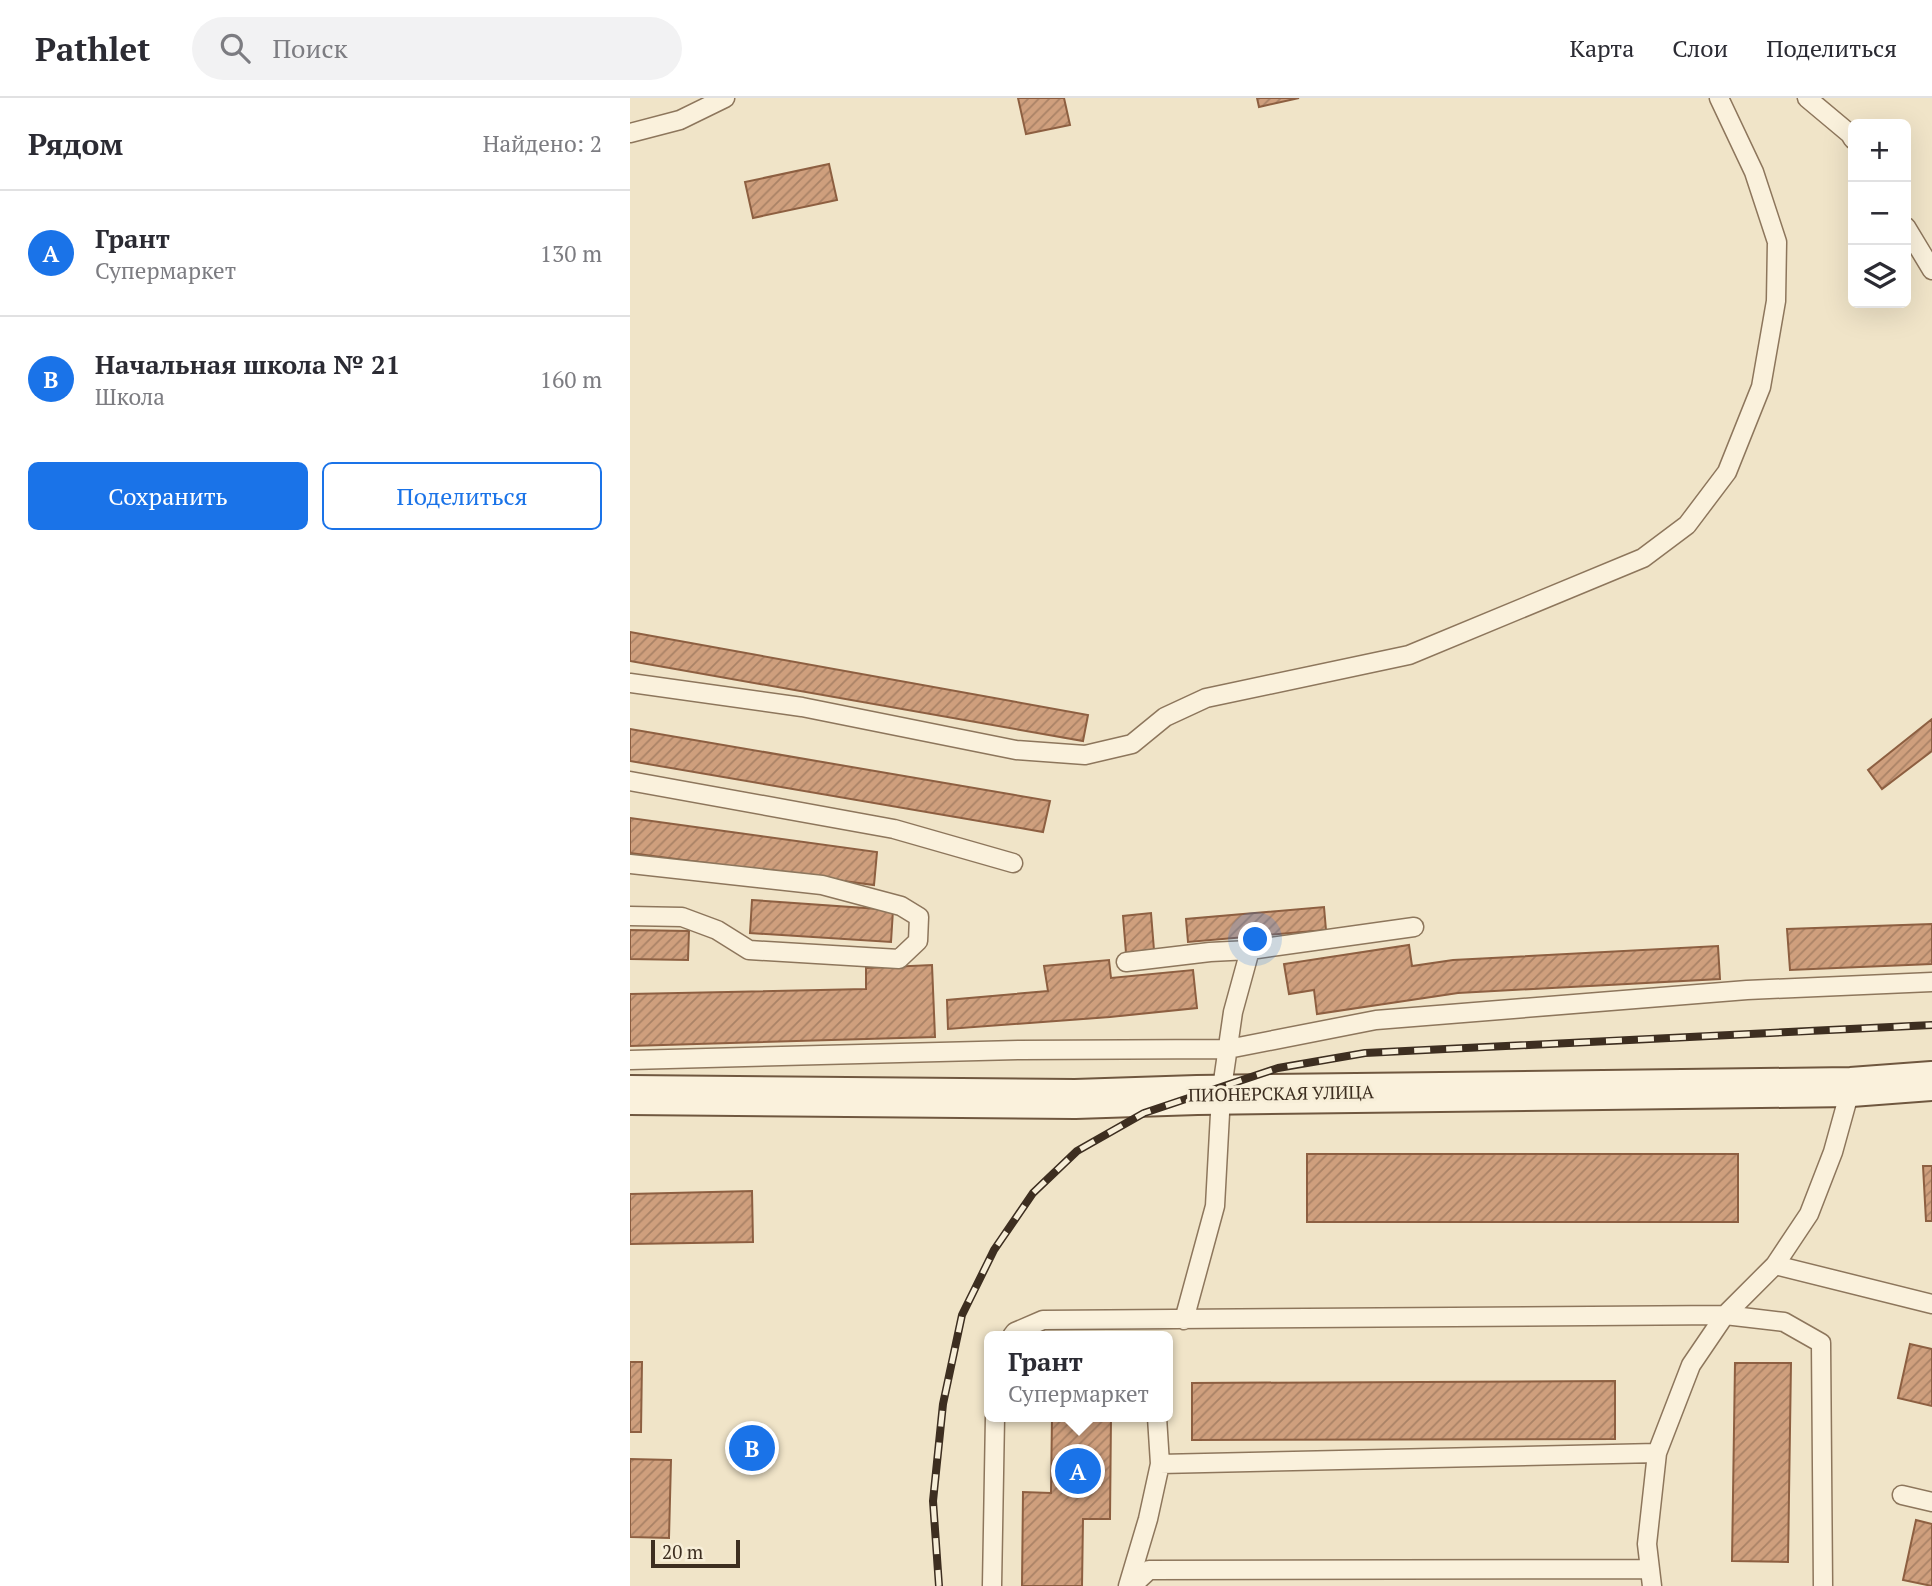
<!DOCTYPE html>
<html lang="ru">
<meta charset="utf-8">
<style>
:root{--surface:#fff;--page:#f2f2f3;--text:#2b2b33;--muted:#7c7c81;--line:#e1e1e2;--accent:#1a73e8}
body{margin:0;font-family:"PT Serif",serif;background:var(--page);color:var(--text)}
.controls{position:absolute;right:21px;top:21px;display:grid;overflow:hidden;border-radius:10px;box-shadow:0 7px 28px #0002}
.controls button{width:63px;height:63px;display:grid;place-items:center;padding:0;border:0;border-bottom:2px solid var(--line);background:var(--surface);color:var(--text);font:35px sans-serif}
.scale{position:absolute;left:21px;bottom:18px;width:89px;box-sizing:border-box;padding-left:7px;border:4px solid #3d2e20;border-top:0;font-size:19px;line-height:24px;white-space:nowrap;color:#3d2e20;-webkit-text-stroke:5px #f7eed8;paint-order:stroke}
.you{position:absolute;left:626px;top:842px;width:24px;height:24px;margin:-18px;border:5px solid #fff;border-radius:50%;background:#1a73e8;box-shadow:0 0 0 10px #1a73e833}
.badge{display:grid;place-items:center;width:46px;height:46px;border-radius:50%;background:var(--accent);color:#fff;font-size:23px;font-weight:700}
.pin{position:absolute;translate:-50% -50%;border:4px solid #fff;box-shadow:0 2px 7px #0006}
.popup{position:absolute;left:354px;top:1233px;width:189px;height:91px;box-sizing:border-box;display:grid;place-content:center;border-radius:10px;background:var(--surface);filter:drop-shadow(0 2px 5px #0005);font-size:23px;white-space:nowrap;color:var(--muted)}
.popup b{font-size:26px;color:var(--text)}
.popup::after{content:'';position:absolute;left:50%;top:100%;margin-left:-14px;border:14px solid transparent;border-top-color:var(--surface)}
.list{margin:0;padding:0;list-style:none}
h2{display:flex;justify-content:space-between;align-items:center;height:91px;margin:0;padding:0 28px;font-size:30px}
h2 small{font-size:23px;font-weight:400;color:var(--muted)}
.list li{display:grid;grid-template-columns:46px 1fr auto;gap:21px;align-items:center;box-sizing:border-box;height:126px;padding:0 28px;border-top:2px solid var(--line)}
.list b{display:block;font-size:26px;white-space:nowrap}
.list p{margin:0;font-size:23px;white-space:nowrap;color:var(--muted)}
.list em{font-size:23px;font-style:normal;color:var(--muted)}
.actions{display:flex;gap:14px;padding:21px 28px}
.actions a{flex:1;padding:16px 0;border:2px solid var(--accent);border-radius:10px;text-align:center;font-size:24px;color:var(--accent)}
.actions .main{background:var(--accent);color:#fff}
.icon{flex:none;width:38px;height:38px;fill:none;stroke:currentColor;stroke-width:2;stroke-linecap:round;stroke-linejoin:round}
.map{position:relative;flex:none;width:1302px;height:1488px;overflow:hidden}
header{display:flex;align-items:center;gap:42px;box-sizing:border-box;height:98px;padding:0 35px;background:var(--surface);border-bottom:2px solid var(--line)}
header strong{font-size:33px}
nav{display:flex;gap:38px;margin-inline-start:auto;font-size:24px}
.search{width:490px;height:63px;background:var(--page);display:flex;align-items:center;gap:18px;box-sizing:border-box;padding:0 24px;border-radius:38px;color:var(--muted);font-size:26px}
main{display:flex}
aside{flex:1;background:var(--surface)}
.map>svg:first-child{display:block}
</style>
<header>
<strong>Pathlet</strong>
<div class="search"><svg class="icon" aria-label="search" viewBox="0 0 24 24"><circle cx="10" cy="10" r="6"/><path d="M15 15l6 6"/></svg>Поиск</div>
<nav><a>Карта</a><a>Слои</a><a>Поделиться</a></nav>
</header>
<main>
<aside>
<h2>Рядом<small>Найдено: 2</small></h2>
<ul class="list">
<li><span class="badge">A</span><div><b>Грант</b><p>Супермаркет</p></div><em>130 m</em></li>
<li><span class="badge">B</span><div><b>Начальная школа № 21</b><p>Школа</p></div><em>160 m</em></li>
</ul>
<div class="actions"><a class="main">Сохранить</a><a>Поделиться</a></div>
</aside>
<div class="map">
<svg width="1302" height="1488" viewBox="0 0 1302 1488">
<defs>
<pattern id="building-hatch" width="6" height="6" patternUnits="userSpaceOnUse" patternTransform="scale(1.75)"><rect width="6" height="6" fill="#cf9f7d"/><path d="M-1 1l2-2M0 6l6-6M5 7l2-2" fill="none" stroke="#a98266"/></pattern>
</defs>
<rect width="100%" height="100%" fill="#f0e4c8"/>
<path fill="url(#building-hatch)" stroke="#8d5f41" stroke-width="2" d="M388 0H434L440 27 396 36Z
M627 0H669L629 9Z
M199 66 207 102 123 120 115 84Z
M0 534 458 617 453 643 0 563Z
M1302 621V653L1252 691 1238 672Z
M0 631 420 703 413 734 0 663Z
M0 720 247 754 244 787 0 755Z
M122 802 263 812 261 844 120 835Z
M694 809 696 832 558 844 556 821Z
M521 815 524 852 496 855 493 818Z
M1302 826V866L1160 872 1157 831Z
M0 832 59 833 58 862 0 861Z
M779 847 782 868 823 862 1088 848 1090 881 828 895 687 916 684 892 659 896 654 866Z
M479 862 481 880 563 872 567 910 480 919 318 931 317 902 418 893 414 868Z
M302 867 305 939 0 948V896L236 891V870Z
M677 1056H1108V1124H677Z
M1293 1068H1302V1123H1296Z
M122 1093 123 1144 0 1146V1096Z
M1280 1246 1302 1251V1308L1268 1300Z
M0 1264H12L11 1334H0Z
M1105 1265H1161L1158 1464 1102 1463Z
M985 1283V1341L562 1342V1285Z
M422 1319H481L480 1421H453L452 1488H392L393 1394 421 1395Z
M0 1361 41 1362 39 1440 0 1439Z
M1286 1422 1302 1426V1488L1273 1482Z"/>
<g fill="none" stroke-linecap="round" stroke-linejoin="round">
<defs>
<path id="service" d="M1177 0 1220 36 1223 41
M0 35 50 22 95 0
M1276 129 1302 172
M0 585 172 609 386 652 455 657 502 646 535 619 576 600 779 557 1013 460 1057 427 1097 374 1131 289 1146 203 1147 144 1124 74 1089 0
M0 683 264 731 383 765
M0 766 192 787 271 808 289 819 288 843 269 861 119 852 87 832 52 819 0 818
M496 864 580 854 620 852 784 829
M0 962 390 952 598 951 746 922 1117 892 1302 884
M1145 1167 1302 1206
M554 1222 585 1108 591 997 603 914 620 852
M382 1238 385 1234 413 1222 1095 1217 1154 1224 1191 1245 1193 1488
M530 1366 1027 1355
M1272 1397 1302 1404
M362 1488 365 1319
M498 1488 518 1421 530 1366 527 1319
M502 1488 519 1472 1020 1471
M1022 1488 1017 1446 1027 1355 1061 1267 1095 1217 1145 1167 1179 1116 1203 1054 1221 989"/>
<path id="secondary" d="M0 997 445 1001 567 997 1221 989 1302 983"/>
</defs>
<use href="#service" stroke="#8d765c" stroke-width="21"/>
<use href="#secondary" stroke="#6f573f" stroke-width="42"/>
<use href="#service" stroke="#faf1dc" stroke-width="18"/>
<use href="#secondary" stroke="#faf1dc" stroke-width="38"/>
<defs>
<path id="rail" d="M309 1488 303 1403 313 1306 332 1217 364 1152 403 1095 447 1053 514 1015 648 970 735 955 1302 927"/>
</defs>
<use href="#rail" stroke="#3d2e20" stroke-width="8"/>
<use href="#rail" stroke="#f7eed8" stroke-width="5" stroke-dasharray="16" stroke-linecap="butt"/>
</g>
<g text-anchor="middle" stroke-width="6" stroke-linejoin="round" paint-order="stroke">
<g font-size="18" fill="#3d2e20" stroke="#f7eed8">
<text transform="translate(651 996) rotate(-1)" y="6">ПИОНЕРСКАЯ УЛИЦА</text>
</g>
</g>
</svg>
<div class="controls">
<button>+</button>
<button>−</button>
<button><svg class="icon" aria-label="layers" viewBox="0 0 24 24"><path d="M12 4l9 5-9 5-9-5zM3 14l9 5 9-5"/></svg></button>
</div>
<div class="scale">20 m</div>
<div class="you"></div>
<div class="pin badge" style="left:448px;top:1373px">A</div>
<div class="popup"><b>Грант</b>Супермаркет</div>
<div class="pin badge" style="left:122px;top:1350px">B</div>
</div>
</main>
